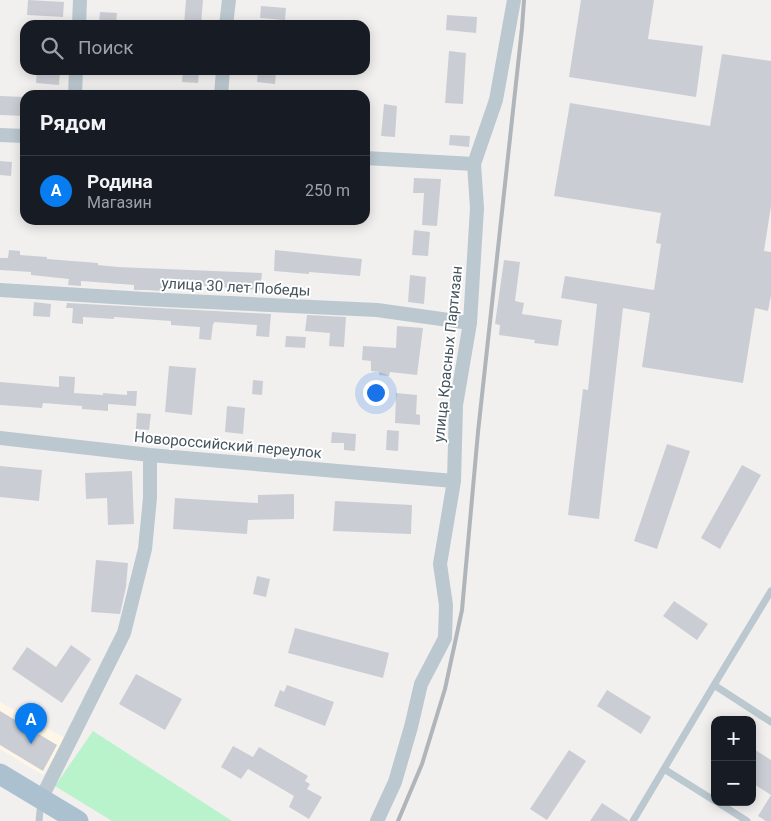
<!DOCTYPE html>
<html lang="ru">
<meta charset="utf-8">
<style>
:root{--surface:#171b24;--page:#242831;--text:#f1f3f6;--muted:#9ea1a6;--line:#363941;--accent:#087df2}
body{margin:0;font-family:Roboto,sans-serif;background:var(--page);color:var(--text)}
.controls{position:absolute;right:15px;bottom:15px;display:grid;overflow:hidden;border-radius:10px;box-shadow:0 2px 12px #0003}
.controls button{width:45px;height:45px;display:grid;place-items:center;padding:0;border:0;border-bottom:1px solid var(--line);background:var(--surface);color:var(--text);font:25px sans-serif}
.you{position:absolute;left:375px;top:392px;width:18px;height:18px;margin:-12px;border:4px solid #fff;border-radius:50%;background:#1a73e8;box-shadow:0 0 0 8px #1a73e833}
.badge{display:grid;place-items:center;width:32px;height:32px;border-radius:50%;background:var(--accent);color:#fff;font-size:16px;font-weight:700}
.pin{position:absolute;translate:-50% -41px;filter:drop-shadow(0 1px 2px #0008)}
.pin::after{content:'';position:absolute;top:26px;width:18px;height:15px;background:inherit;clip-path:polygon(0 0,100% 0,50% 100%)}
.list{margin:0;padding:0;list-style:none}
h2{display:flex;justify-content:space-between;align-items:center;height:65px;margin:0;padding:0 20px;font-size:21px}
h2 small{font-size:16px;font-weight:400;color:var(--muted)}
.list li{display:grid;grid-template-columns:32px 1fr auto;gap:15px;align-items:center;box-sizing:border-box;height:70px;padding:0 20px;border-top:1px solid var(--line)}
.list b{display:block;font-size:19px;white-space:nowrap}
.list p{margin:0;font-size:16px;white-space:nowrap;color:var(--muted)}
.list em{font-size:16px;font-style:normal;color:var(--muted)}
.icon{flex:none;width:28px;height:28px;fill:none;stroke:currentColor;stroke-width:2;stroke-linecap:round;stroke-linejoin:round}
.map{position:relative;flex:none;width:771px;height:821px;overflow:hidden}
.search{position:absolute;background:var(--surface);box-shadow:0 2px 12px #0003;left:20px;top:20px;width:350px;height:55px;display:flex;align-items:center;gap:12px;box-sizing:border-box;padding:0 18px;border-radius:15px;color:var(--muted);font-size:19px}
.panel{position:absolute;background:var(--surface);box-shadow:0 2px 12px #0003;left:20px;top:90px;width:350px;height:135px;border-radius:15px}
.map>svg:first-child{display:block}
</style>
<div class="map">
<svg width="771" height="821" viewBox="0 0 771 821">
<rect width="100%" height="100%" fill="#f2efef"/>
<path fill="#fef6e7" d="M0 702 65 738 43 775 0 749Z"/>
<path fill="#b9f3cc" d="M93 731 232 821H112L55 786Z"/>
<path fill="#caced4" d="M28 0 64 2 63 17 27 15Z
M186 0H203L201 25H184Z
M581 0H654L648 39 703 46 696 97 569 77Z
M261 6 286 8 285 20 260 18Z
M100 12 117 13 116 25 99 23Z
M447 15 477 17 476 33 446 30Z
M449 51 466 53 463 104 445 103Z
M722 54 771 61V206L764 251 771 252V295L768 311 755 308 743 383 642 367 650 313 623 308 599 519 568 515 583 389 588 390 597 304 561 298 565 276 654 290 661 244 656 243 661 213 554 196 570 103 710 126Z
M37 70H60L59 85 36 83Z
M183 70 199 71 198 83 182 82Z
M258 70H276L275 84 257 82Z
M0 96 25 97V116L0 115Z
M384 104 397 106 395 137 381 136Z
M450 135 470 136 469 147 449 145Z
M0 161 12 162 11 176 0 175Z
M414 178 441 179 437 226 422 225 424 193H413Z
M414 230 430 232 428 256 412 255Z
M9 250 20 251V255L47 257V259L98 263V265L118 267 262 273 260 290 164 283 163 291 145 290H134V285L81 281V286L68 285 69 279 31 275V272L0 270V258H8Z
M275 250 362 259 360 276 309 272V274L274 271Z
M504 260 520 262 515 301 524 303 522 314 562 320 558 346 534 343 535 340 499 335 500 325 495 324Z
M410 275 426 277 424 304 408 302Z
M34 302 51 304 50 317 33 316Z
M67 303 271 314 269 337 256 336 257 325 214 322V324H213L211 340 199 339 200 327 171 325V321L114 317V319L83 317V324L72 323 73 308H66Z
M307 315 346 317 344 347 329 346 330 333 305 331Z
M397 326 423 328 417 375 390 372 389 376 379 375V372L371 371V361L362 360 363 346 396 348Z
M286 336 306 337 305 348 285 347Z
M169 366 196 368 192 415 165 412Z
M59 376 75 377 74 393 103 395V393L127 395V391H137L136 406 108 404V411L82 409V406L43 403 42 408 0 405V382L59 387Z
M253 380 263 381 262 395 252 394Z
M396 393 417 395 416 414 420 415V425L395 423Z
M227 406 245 408 243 434 225 432Z
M137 413 151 414 149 430 136 429Z
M387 430 399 431 398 451 386 450Z
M332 432 356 434 355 451 344 450V443H331Z
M667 444 690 451 657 549 634 541Z
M742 465 761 475 720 549 701 538Z
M0 466 42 470 39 501 0 497Z
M132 471 134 524 108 525 107 498 86 499 85 473Z
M294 494V519L248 520 247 534 173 529 175 498 258 503V495Z
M335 501 412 505 411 534 333 531Z
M96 560 128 563 126 587 120 614 91 612Z
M257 576 270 579 266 597 253 594Z
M674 601 708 624 697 640 663 616Z
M295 628 389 653 383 678 288 653Z
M71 645 91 659 62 703 12 669 27 647 56 667Z
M136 674 182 699 165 730 119 704Z
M287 685 334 702 325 726 274 706 280 690 284 692Z
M607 690 651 717 641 734 597 706Z
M0 711 57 745 43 771 0 745Z
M233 746 253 757 259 747 308 776 305 781 310 784 307 789 322 797 309 819 289 807 294 796 248 769 241 779 221 767Z
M752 748 771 760V821H766L758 816 771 795 752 783Z
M569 750 586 761 547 820 530 809Z
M602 803 628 820V821H590Z"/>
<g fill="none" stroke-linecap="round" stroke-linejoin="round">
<path stroke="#bbc8cf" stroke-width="7" d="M714 685 771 591
M664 769 715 801
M717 802 747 821
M39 821 41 801
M633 821 714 685 771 722"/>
<path stroke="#bbc8cf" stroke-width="14" d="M79 25 80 0
M226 25 229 0
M75 95 76 70
M221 95 223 70
M0 135 25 136
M365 158 474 164
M0 290 145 299 377 310 470 323
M0 438 150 455 454 481
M41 799 124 633 145 549 150 498V455
M377 821 395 782 411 727 421 684 445 638 446 605 440 564 454 481 456 405 470 323 477 208 474 164 496 100 514 0"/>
<path stroke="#acc1d0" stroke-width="21" d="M0 774 78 821"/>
<path stroke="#b0b5ba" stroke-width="4" d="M398 821 422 764 445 689 462 610 478 432 522 28 524 0"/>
</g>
<g text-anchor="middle" stroke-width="4" stroke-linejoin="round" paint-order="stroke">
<g font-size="15" fill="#45545e" stroke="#fff">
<text transform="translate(236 287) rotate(3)" y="5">улица 30 лет Победы</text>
<text transform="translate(448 354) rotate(-84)" y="5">улица Красных Партизан</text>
<text transform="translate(228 445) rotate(5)" y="5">Новороссийский переулок</text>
</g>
</g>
</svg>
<div class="controls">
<button>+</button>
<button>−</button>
</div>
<div class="you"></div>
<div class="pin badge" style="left:31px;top:744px">A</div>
<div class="search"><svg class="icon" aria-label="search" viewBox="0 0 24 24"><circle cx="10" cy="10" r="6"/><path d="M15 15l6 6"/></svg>Поиск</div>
<section class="panel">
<h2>Рядом<small></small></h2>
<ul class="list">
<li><span class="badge">A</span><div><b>Родина</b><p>Магазин</p></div><em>250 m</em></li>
</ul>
</section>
</div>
